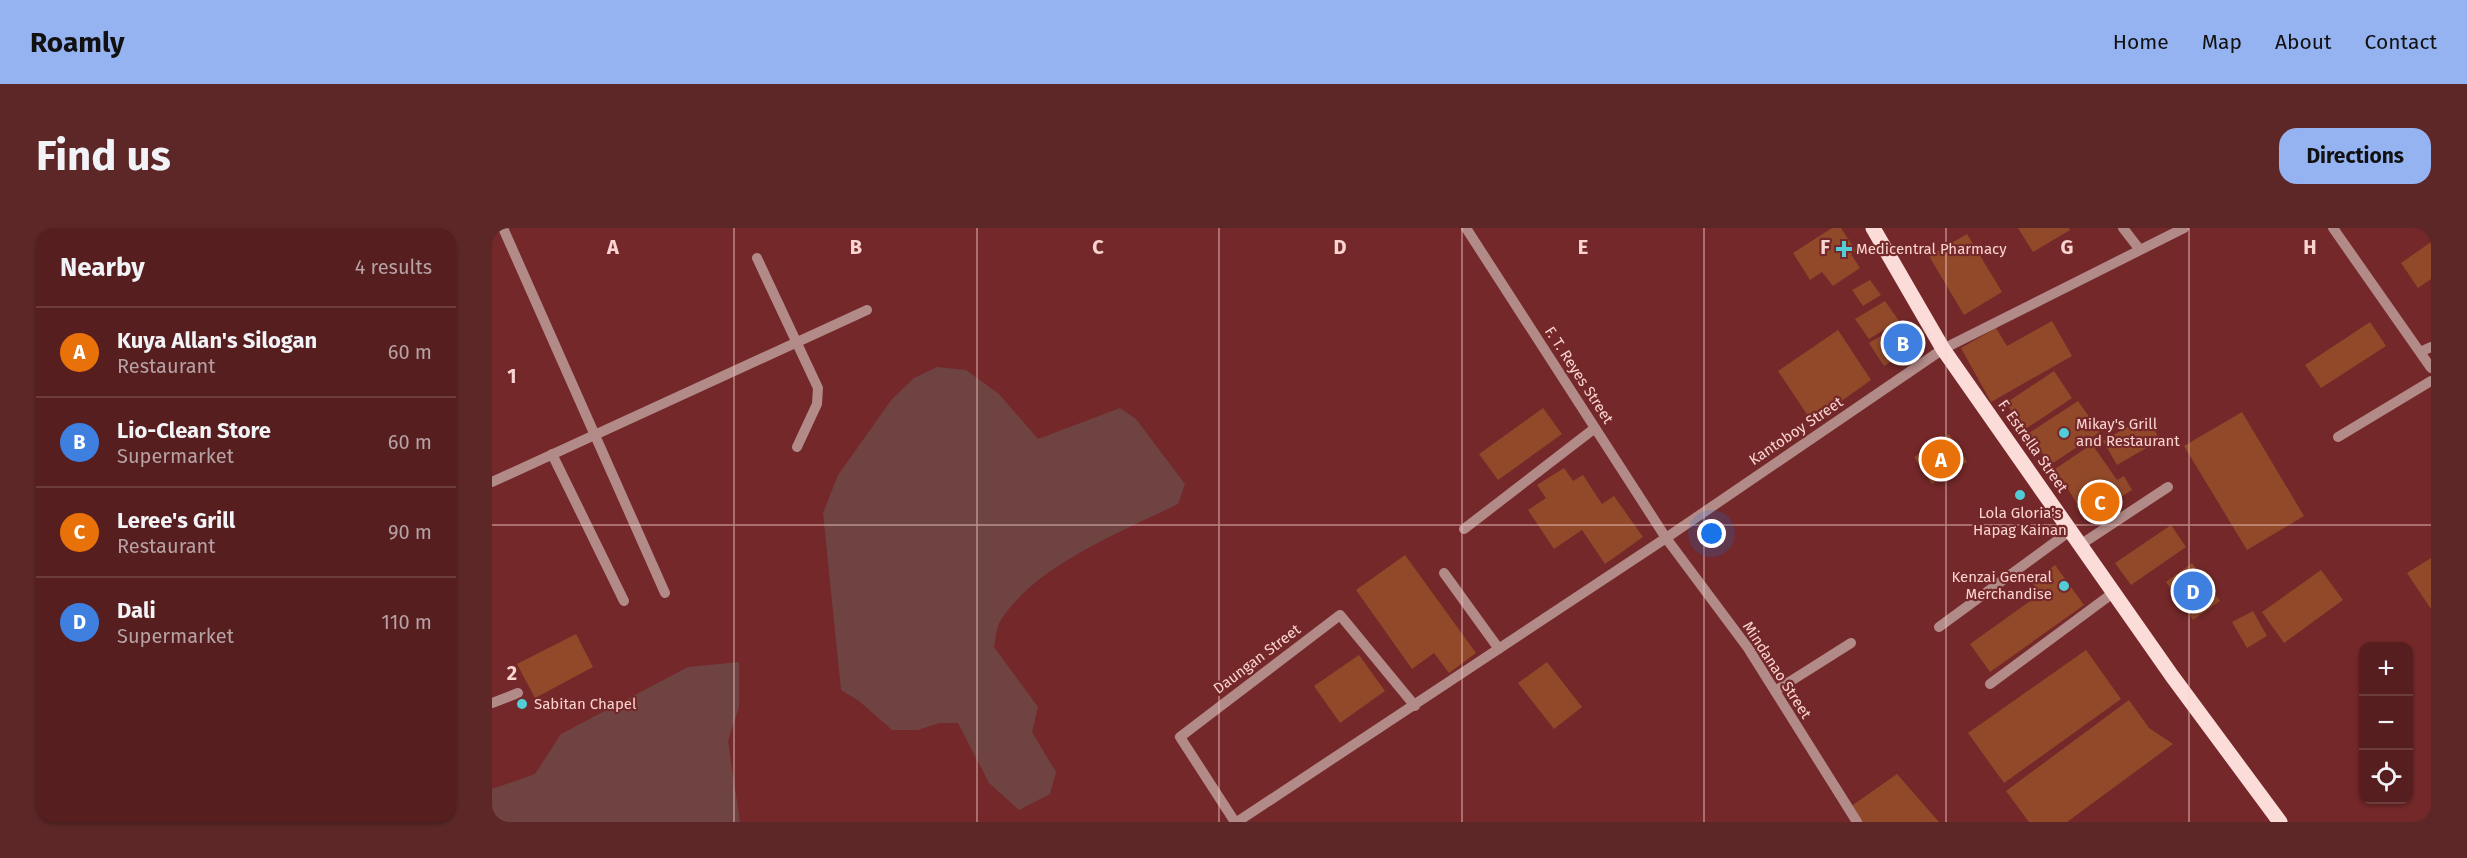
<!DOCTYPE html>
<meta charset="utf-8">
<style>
:root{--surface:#571e1f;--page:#5d2728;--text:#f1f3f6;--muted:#b6a2a4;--line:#6d3c3d;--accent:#95b2f1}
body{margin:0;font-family:"Fira Sans",sans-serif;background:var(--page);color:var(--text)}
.controls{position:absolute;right:18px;bottom:18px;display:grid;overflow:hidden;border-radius:12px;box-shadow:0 2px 4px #0004}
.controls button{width:54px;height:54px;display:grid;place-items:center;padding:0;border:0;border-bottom:2px solid var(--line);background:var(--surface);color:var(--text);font:30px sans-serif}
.you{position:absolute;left:1220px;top:306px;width:21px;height:21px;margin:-15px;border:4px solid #fff;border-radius:50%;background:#1a73e8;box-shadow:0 0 0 9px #1a73e833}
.badge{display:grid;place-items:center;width:39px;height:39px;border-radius:50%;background:var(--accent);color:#fff;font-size:20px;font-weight:700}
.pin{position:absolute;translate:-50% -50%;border:3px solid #fff;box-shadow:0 2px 6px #0006}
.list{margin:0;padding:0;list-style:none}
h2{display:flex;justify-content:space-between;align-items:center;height:78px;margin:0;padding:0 24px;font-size:26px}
h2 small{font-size:20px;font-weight:400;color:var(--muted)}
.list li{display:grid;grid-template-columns:39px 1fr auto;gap:18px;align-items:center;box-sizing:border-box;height:90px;padding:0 24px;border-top:2px solid var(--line)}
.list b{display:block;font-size:22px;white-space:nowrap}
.list p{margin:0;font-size:20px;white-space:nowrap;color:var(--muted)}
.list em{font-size:20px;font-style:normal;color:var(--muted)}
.icon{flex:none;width:33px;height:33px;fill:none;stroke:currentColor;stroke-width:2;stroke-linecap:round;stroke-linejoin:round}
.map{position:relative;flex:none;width:1939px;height:594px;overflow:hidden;border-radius:18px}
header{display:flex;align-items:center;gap:36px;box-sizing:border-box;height:84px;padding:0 30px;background:var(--accent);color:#111}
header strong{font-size:28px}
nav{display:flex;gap:33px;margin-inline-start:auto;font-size:21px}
.intro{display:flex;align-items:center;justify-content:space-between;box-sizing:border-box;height:144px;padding:0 36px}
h1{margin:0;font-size:42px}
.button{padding:15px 27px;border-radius:18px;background:var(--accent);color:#111;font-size:21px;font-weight:700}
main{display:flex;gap:36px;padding:0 36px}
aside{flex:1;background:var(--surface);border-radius:18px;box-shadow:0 2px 4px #0004}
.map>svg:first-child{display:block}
</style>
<header>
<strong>Roamly</strong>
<nav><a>Home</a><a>Map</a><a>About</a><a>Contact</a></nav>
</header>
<div class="intro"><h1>Find us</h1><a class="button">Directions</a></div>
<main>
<aside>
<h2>Nearby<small>4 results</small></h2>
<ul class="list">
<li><span class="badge" style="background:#e8710a">A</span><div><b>Kuya Allan's Silogan</b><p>Restaurant</p></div><em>60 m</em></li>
<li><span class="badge" style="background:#3f7fe0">B</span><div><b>Lio-Clean Store</b><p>Supermarket</p></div><em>60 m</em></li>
<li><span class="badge" style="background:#e8710a">C</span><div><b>Leree's Grill</b><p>Restaurant</p></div><em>90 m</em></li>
<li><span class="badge" style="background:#3f7fe0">D</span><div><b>Dali</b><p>Supermarket</p></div><em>110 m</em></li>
</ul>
</aside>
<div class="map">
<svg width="1939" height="594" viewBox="0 0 1939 594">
<rect width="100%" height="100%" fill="#742829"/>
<path fill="#6e4341" d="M445 139 474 142 507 166 546 211 628 180 644 191 693 256 686 276C629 304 544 337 509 392 504 399 504 411 502 419L546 479 540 504 564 544 558 566 527 582 497 555 466 495H447L426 502H400L367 473 349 462 331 285 346 247 400 171 422 150Z
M247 434V479L236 513 248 594H0V561L43 546 69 506 196 439Z"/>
<path fill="#91492a" d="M1340 0H1349L1364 23 1359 26 1368 40 1341 58 1330 44 1318 52 1301 25Z
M1526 0H1577L1578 2 1541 24Z
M1475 6 1510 64 1472 87 1437 28Z
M1939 14V51L1926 60 1909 35Z
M1378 52 1389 67 1371 78 1360 62Z
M1393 73 1407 93 1377 111 1363 91Z
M1560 93 1580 128 1499 174 1469 120 1504 100 1515 118Z
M1878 94 1894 118 1829 160 1813 137Z
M1408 96 1423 119 1392 138 1377 115Z
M1346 102 1379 152 1320 194 1286 143Z
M1562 143 1580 170 1532 202 1514 175Z
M1586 173 1608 204 1558 237 1537 205Z
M1051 180 1070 206 1006 252 987 226Z
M1750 184 1812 288 1755 322 1692 218Z
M1654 188 1668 212 1625 237 1611 213Z
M1457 206 1475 234 1440 256 1422 229Z
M1600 216 1625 252 1632 248 1640 262 1593 292 1584 278 1586 277 1563 241Z
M1072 240 1081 253 1091 247 1110 276 1122 268 1151 309 1113 336 1090 302 1062 321 1036 282 1054 270 1045 257Z
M1679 297 1694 319 1639 357 1623 335Z
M913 327 984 425 957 445 942 425 920 441 864 362Z
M1939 330V381L1915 345Z
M1700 335 1728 373 1701 392 1674 354Z
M1563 337 1592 377 1498 444 1478 416 1548 366 1540 354Z
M1829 342 1851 372 1792 415 1770 384Z
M1761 383 1775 408 1755 420 1740 394Z
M84 406 101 439 43 470 25 436Z
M1594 422 1629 471 1512 555 1476 505Z
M867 427 893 463 848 495 822 458Z
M1055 434 1090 479 1062 501 1026 455Z
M1637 472 1657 500 1681 516 1575 594H1537L1514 563Z
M1405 546 1447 594H1366L1355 581Z"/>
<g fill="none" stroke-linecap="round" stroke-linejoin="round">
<path stroke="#b28a88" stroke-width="10" d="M11 0 173 365
M974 0 1174 310 1256 420 1365 594
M1631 0 1648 22
M1841 0 1939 140
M265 30 326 160 325 176 305 219
M1928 124 1939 119
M1846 209 1939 153
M60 226 132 373
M0 254 375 82
M972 301 1103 200
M1588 317 1676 259
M952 345 1007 421
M1447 399 1578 303
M1498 456 1621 365
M1283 463 1359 415
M0 475 26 465
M743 594 688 509 848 387 923 478
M745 594 1174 310 1451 121 1692 0"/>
<path stroke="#fcdcd9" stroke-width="15" d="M1381 0 1451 121 1680 448 1788 594"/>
</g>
<path fill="none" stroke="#fad4d1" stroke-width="1.5" stroke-opacity="0.55" d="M242 0V594M485 0V594M727 0V594M970 0V594M1212 0V594M1454 0V594M1697 0V594M0 297H1939"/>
<g fill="#52ccd6" stroke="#742829" stroke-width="2">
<path d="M1349 12h6v6h6v6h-6v6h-6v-6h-6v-6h6z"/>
<circle cx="1572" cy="205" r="6"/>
<circle cx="1528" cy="267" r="6"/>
<circle cx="1572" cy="358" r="6"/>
<circle cx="30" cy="476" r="6"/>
</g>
<g text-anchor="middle" stroke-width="4.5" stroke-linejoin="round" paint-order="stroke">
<g font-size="15" fill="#fad4d1" stroke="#742829" text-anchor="start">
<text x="1364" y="26">Medicentral Pharmacy</text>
<text x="1584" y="201">Mikay's Grill<tspan x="1584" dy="17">and Restaurant</tspan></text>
<text x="1528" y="290" text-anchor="middle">Lola Gloria's<tspan x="1528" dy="17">Hapag Kainan</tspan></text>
<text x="1560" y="354" text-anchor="end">Kenzai General<tspan x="1560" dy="17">Merchandise</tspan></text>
<text x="42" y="481">Sabitan Chapel</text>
</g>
<g font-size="15" fill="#fad4d1" stroke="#742829">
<text transform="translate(1087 147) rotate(57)" y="5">F. T. Reyes Street</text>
<text transform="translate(1304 203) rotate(-34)" y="5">Kantoboy Street</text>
<text transform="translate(1541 218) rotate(55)" y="5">F. Estrella Street</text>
<text transform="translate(765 431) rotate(-37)" y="5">Daungan Street</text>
<text transform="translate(1285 442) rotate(57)" y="5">Mindanao Street</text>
</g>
</g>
<g font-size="20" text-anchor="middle" font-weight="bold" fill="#fad4d1" stroke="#742829" stroke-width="4.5" stroke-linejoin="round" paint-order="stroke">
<text x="121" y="26">A</text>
<text x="364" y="26">B</text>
<text x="606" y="26">C</text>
<text x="848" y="26">D</text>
<text x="1091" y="26">E</text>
<text x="1333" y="26">F</text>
<text x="1575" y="26">G</text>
<text x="1818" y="26">H</text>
<text x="20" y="155">1</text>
<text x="20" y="452">2</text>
</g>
</svg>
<div class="controls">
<button>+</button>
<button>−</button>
<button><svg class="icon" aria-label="locate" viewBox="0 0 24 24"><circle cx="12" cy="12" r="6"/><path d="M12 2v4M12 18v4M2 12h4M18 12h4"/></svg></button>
</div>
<div class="you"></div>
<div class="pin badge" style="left:1449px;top:231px;background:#e8710a">A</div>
<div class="pin badge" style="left:1411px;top:115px;background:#3f7fe0">B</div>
<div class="pin badge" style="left:1608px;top:274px;background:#e8710a">C</div>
<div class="pin badge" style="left:1701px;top:363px;background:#3f7fe0">D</div>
</div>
</main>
